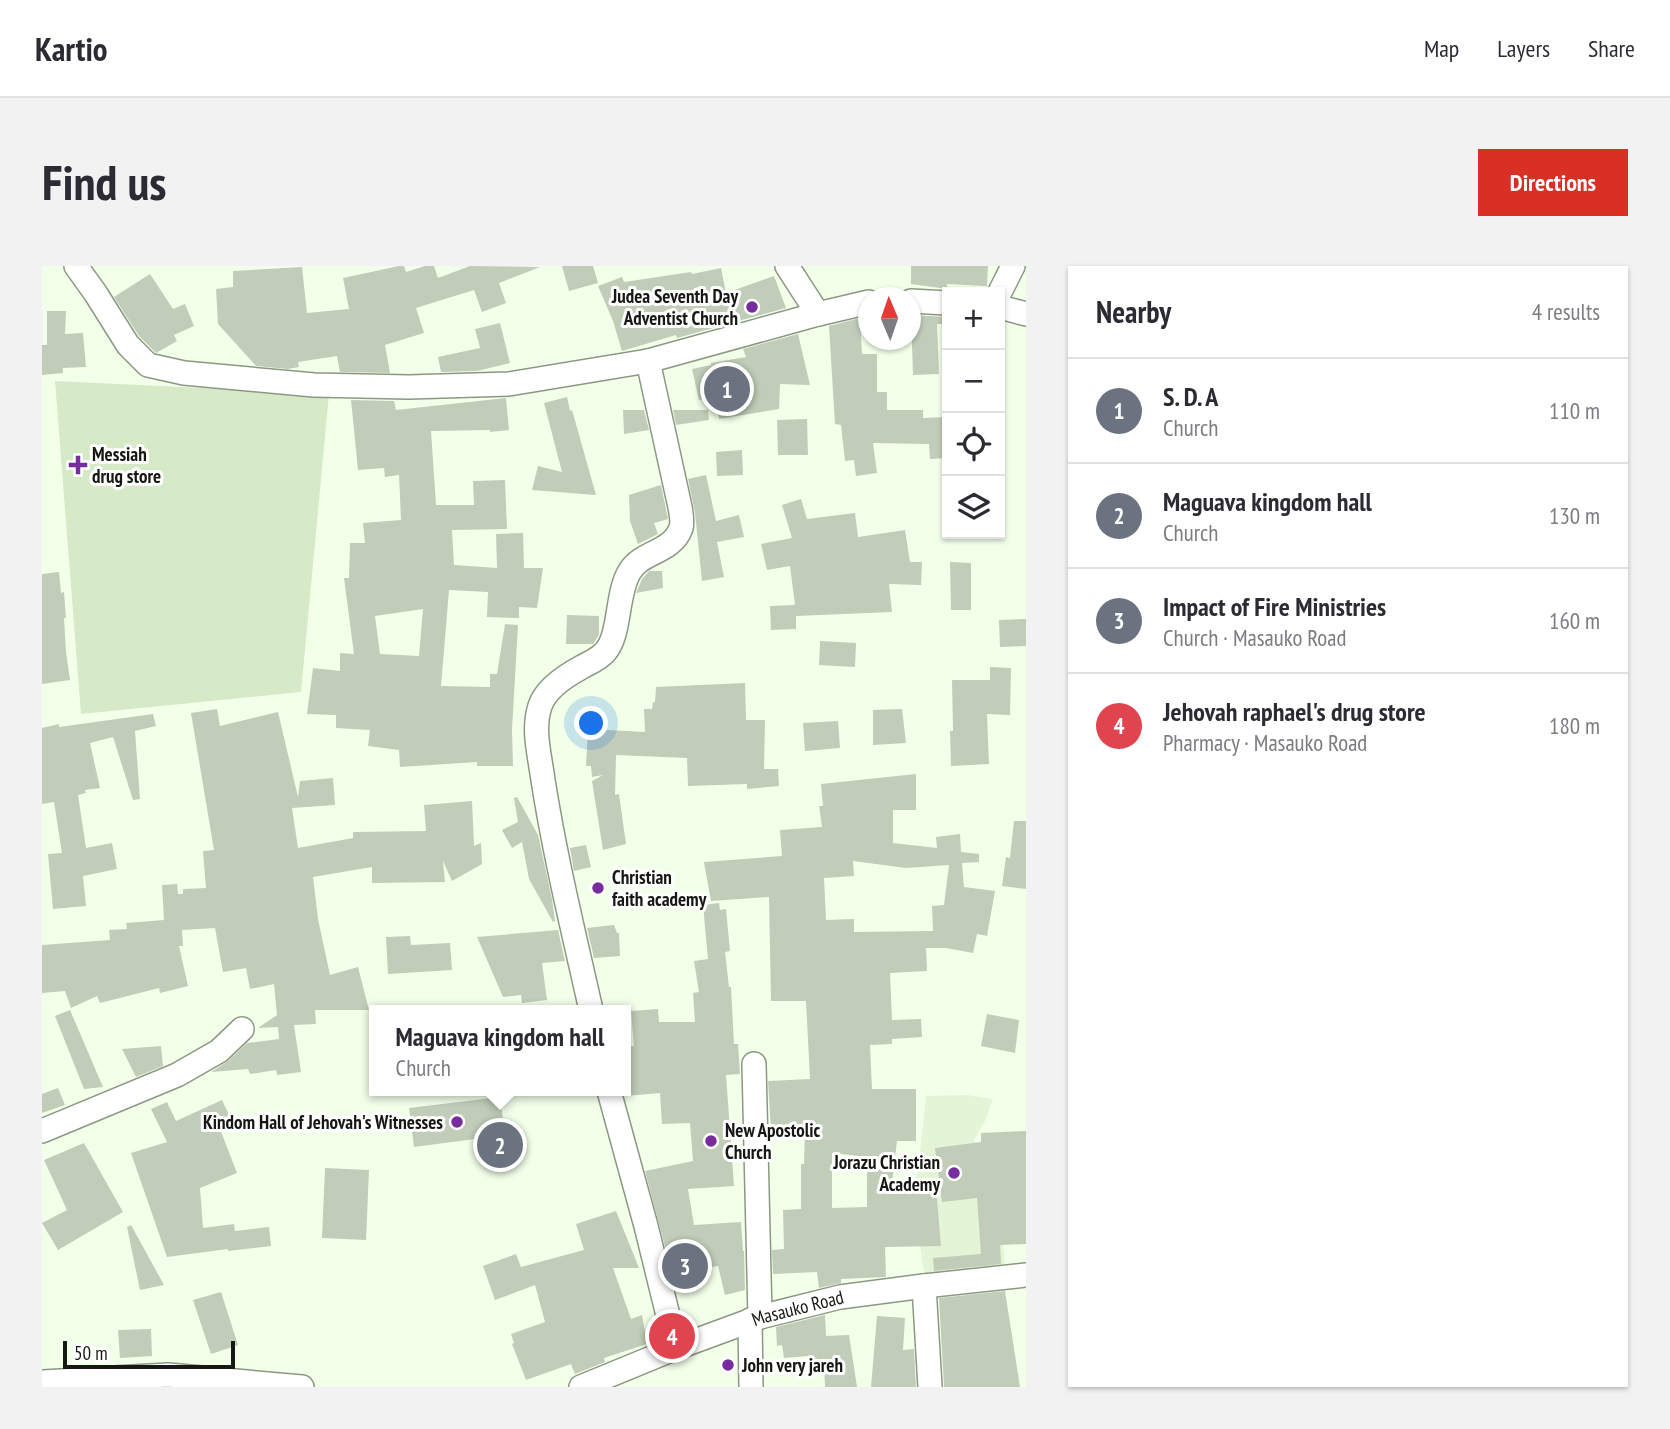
<!DOCTYPE html>
<meta charset="utf-8">
<style>
:root{--surface:#fff;--page:#f2f2f3;--text:#2b2b33;--muted:#7c7c81;--line:#e1e1e2;--accent:#d93025}
body{margin:0;font-family:"PT Sans Narrow",sans-serif;background:var(--page);color:var(--text)}
.controls{position:absolute;right:21px;top:21px;display:grid;overflow:hidden;border-radius:0px;box-shadow:0 2px 5px #0004}
.controls button{width:63px;height:63px;display:grid;place-items:center;padding:0;border:0;border-bottom:2px solid var(--line);background:var(--surface);color:var(--text);font:35px sans-serif}
.compass{position:absolute;left:816px;top:21px;width:63px;height:63px;border-radius:50%;background:var(--surface);box-shadow:0 2px 5px #0004;rotate:358deg}
.scale{position:absolute;left:21px;bottom:18px;width:172px;box-sizing:border-box;padding-left:7px;border:4px solid #151912;border-top:0;font-size:19px;line-height:24px;white-space:nowrap;color:#151912;-webkit-text-stroke:5px #fff;paint-order:stroke}
.you{position:absolute;left:550px;top:458px;width:24px;height:24px;margin:-18px;border:5px solid #fff;border-radius:50%;background:#1a73e8;box-shadow:0 0 0 10px #1a73e833}
.badge{display:grid;place-items:center;width:46px;height:46px;border-radius:50%;background:var(--accent);color:#fff;font-size:23px;font-weight:700}
.pin{position:absolute;translate:-50% -50%;border:4px solid #fff;box-shadow:0 2px 7px #0006}
.popup{position:absolute;left:327px;top:739px;width:262px;height:91px;box-sizing:border-box;display:grid;place-content:center;border-radius:0px;background:var(--surface);filter:drop-shadow(0 2px 5px #0005);font-size:23px;white-space:nowrap;color:var(--muted)}
.popup b{font-size:26px;color:var(--text)}
.popup::after{content:'';position:absolute;left:50%;top:100%;margin-left:-14px;border:14px solid transparent;border-top-color:var(--surface)}
.list{margin:0;padding:0;list-style:none}
h2{display:flex;justify-content:space-between;align-items:center;height:91px;margin:0;padding:0 28px;font-size:30px}
h2 small{font-size:23px;font-weight:400;color:var(--muted)}
.list li{display:grid;grid-template-columns:46px 1fr auto;gap:21px;align-items:center;box-sizing:border-box;height:105px;padding:0 28px;border-top:2px solid var(--line)}
.list b{display:block;font-size:26px;white-space:nowrap}
.list p{margin:0;font-size:23px;white-space:nowrap;color:var(--muted)}
.list em{font-size:23px;font-style:normal;color:var(--muted)}
.icon{flex:none;width:38px;height:38px;fill:none;stroke:currentColor;stroke-width:2;stroke-linecap:round;stroke-linejoin:round}
.map{position:relative;flex:none;width:984px;height:1121px;overflow:hidden;border-radius:0px}
header{display:flex;align-items:center;gap:42px;box-sizing:border-box;height:98px;padding:0 35px;background:var(--surface);border-bottom:2px solid var(--line)}
header strong{font-size:33px}
nav{display:flex;gap:38px;margin-inline-start:auto;font-size:24px}
.intro{display:flex;align-items:center;justify-content:space-between;box-sizing:border-box;height:168px;padding:0 42px}
h1{margin:0;font-size:49px}
.button{padding:18px 32px;border-radius:0px;background:var(--accent);color:#fff;font-size:24px;font-weight:700}
main{display:flex;gap:42px;padding:0 42px}
aside{flex:1;background:var(--surface);border-radius:0px;box-shadow:0 2px 5px #0004}
.map>svg:first-child{display:block}
</style>
<header>
<strong>Kartio</strong>
<nav><a>Map</a><a>Layers</a><a>Share</a></nav>
</header>
<div class="intro"><h1>Find us</h1><a class="button">Directions</a></div>
<main>
<div class="map">
<svg width="984" height="1121" viewBox="0 0 984 1121">
<rect width="100%" height="100%" fill="#f2ffe9"/>
<path fill="#e3f4d7" d="M925 829 951 833 943 855 932 874 952 934 957 935 963 1003 883 1011 870 928 876 906 884 830Z"/>
<path fill="#d6eac7" d="M13 115 287 128 259 426 39 448Z"/>
<path fill="#c1cdb8" fill-rule="evenodd" d="M357 0H362L364 6 383 0H392L396 12 428 0 498 1 457 17 464 37 440 46 432 24 374 42 382 67 343 79 348 107 298 106 295 90 256 96 257 101 246 103 214 100 176 58 174 23 191 21V5L260 1 265 47 307 43 301 12Z
M520 0H551L556 17 527 25Z
M869 0H946L945 20 905 18V23L869 18Z
M679 2 684 27 732 10 744 42 635 72 634 69 580 85 571 55 556 20 580 11 582 16 649 6 650 8Z
M108 8 131 43 143 38 152 60 132 69 135 75 114 87 97 70 72 31Z
M5 45H24L23 68 41 67 44 101 21 102V107L0 109V79H5Z
M869 49 905 51V58H895L897 108 871 109Z
M818 52 820 88H835V126H845V144H881V152L905 151V192L888 193 887 178 831 177 835 207 814 210 812 194 803 195 799 159 793 158 787 60Z
M458 57 468 97 435 105 399 106 396 91 438 82 433 63Z
M756 68 768 119 738 118 737 143 677 153 674 131 657 134 650 103 669 99V97L704 91 701 83Z
M525 131 528 145 530 144 554 229 490 224 496 200 520 206 502 137Z
M464 132 467 164 448 166V164L389 165 394 239H432L431 215 463 214 465 263 410 264 412 299 455 302 454 268 481 267 482 302H501L495 342 477 341V352L445 351 446 326 407 324 399 420 448 421V408H455L463 358 476 359 470 463 471 500H435V496L358 501 357 484 326 480 328 464 294 462V449L265 448 271 402 298 405V387L312 388 302 312H307L308 277H323L321 257 359 254 357 209 343 211 342 202 316 204 309 134 352 135 354 144ZM381 343 377 390 338 388 333 350Z
M581 144H602L607 164 582 168Z
M631 144H666L667 154 634 159Z
M765 153 766 189H736L735 154Z
M700 184 701 209 675 210 674 186Z
M664 209 674 255 697 249 702 271 675 276 682 311 660 315 653 247 646 213Z
M619 219 626 253 612 257 616 268 596 278 588 255 587 229Z
M759 233 765 253 813 247 816 271 863 264 868 296H880L879 319 847 318 850 346 754 350V363L729 364 728 340 753 339 748 300 725 304 719 278 750 272 740 239Z
M908 296 929 297V344H909Z
M607 305H620L621 322 594 327 600 313Z
M17 306 19 327 22 326 24 352H22L24 386 28 414 0 418V308Z
M525 349 557 350V369L551 378H524Z
M984 353V380L958 381 957 354Z
M778 375 814 377 813 401 777 399Z
M948 401 969 402 968 449 945 448 947 498 909 500 908 465H911L910 414H948Z
M703 417 704 454H723L722 503H736L737 520 705 523V518L646 520 645 492 574 489 573 529 577 528 584 578 561 584 550 515 561 509 550 511 549 500H544L546 463 603 466 602 443H610L611 436H613L614 421Z
M175 443 178 460 236 446 256 531 258 515 291 512 293 539 250 542 256 582 311 572V566L384 565 382 539 430 535 432 580 439 577 440 598 410 615 401 595 403 616 330 617V601L271 611 276 653 288 709 316 701 327 744H273L274 758 252 759 259 806 235 809 234 804 208 808 206 803 169 806 186 795 205 777 237 773 236 761 216 762 235 749 232 718 208 723 204 702 181 706 173 662 140 664 141 680H137L146 720 118 727 117 722 58 737 55 730 29 742 23 725 0 727V679L68 674 67 664 85 663 84 657 122 654 120 619 135 618 136 628H141V623L164 622 161 585 172 584 149 447Z
M860 443 864 477 831 479V444Z
M111 448 114 460 93 465 98 533 91 534 71 471 48 477 58 522 43 524 44 527 36 529 44 582 70 577 75 603 41 610 44 640 11 643 6 588 20 587 12 536 0 538V462L17 458V461Z
M796 455 798 482 763 485 761 457Z
M874 508V544H851V577L895 582 894 571 918 568 919 586 937 588V596L920 597 922 621 953 625 945 670 935 668 931 687 904 682H884L885 705 848 707 850 754 879 753 880 771 850 773V778L828 779 830 823H874V875H855L850 917H856V925L894 922 899 980 843 981 844 1011 799 1013V1017L777 1022 775 1006 731 1008 730 984 742 983 741 944 759 943V898H762L763 862 729 864 726 815 768 813 764 735H729L727 631 669 635 662 596 740 590 738 564 780 561 777 540H781L779 518ZM811 595 864 602 907 599 902 639 890 640 891 665 812 666V653L784 654 782 612 812 610ZM790 887 825 891V941L790 942Z
M475 531 496 569 510 633 513 655 511 656 487 613 480 576 470 582 460 564 476 556 472 532Z
M972 555H984V623L960 620 964 591 968 592Z
M544 579 549 601 532 605 528 582Z
M677 637 678 644 684 643 688 685 683 686 687 721H689L692 778H696L698 808 684 809 692 920 646 923 652 959 699 956 701 985H702L703 1024 683 1029 676 1000 630 1007 603 905 651 895 648 857 620 858 618 827 584 830V781L592 780 589 745 616 743 617 756H653L651 727 657 726 652 695 666 693 661 639Z
M572 659 575 667H577L578 690 552 692 545 662Z
M516 664 523 695 500 697 505 734 480 737 479 729 461 731 435 671Z
M368 670 369 679 408 677 410 704 346 708 344 671Z
M28 744 61 821 42 823 13 750Z
M945 748 977 754 973 787 939 780Z
M119 780 121 800 94 811 80 783Z
M16 822 23 839 0 847V828Z
M458 831 463 869 372 881 367 842Z
M180 834 191 857 178 863 195 907 158 922 161 962 192 958 193 965 227 961 229 980 186 985V983L125 991 89 887 125 876 109 843 125 836 134 855Z
M984 865V978L958 979 959 998 892 1005 891 992 939 988 935 932 900 936 893 882 939 876V867Z
M42 877 81 946 16 984 0 957 25 944 2 894Z
M283 902 327 904 324 974 280 972Z
M574 945 597 1002H571L589 1053 600 1049 605 1078 562 1092 563 1096 533 1108 529 1098 484 1114 470 1078 472 1077 469 1068 503 1056 493 1019 453 1034 441 1000 474 988 479 1001 542 984 534 958Z
M89 959 122 1019 98 1024 85 961Z
M963 1025 978 1121H902L897 1032Z
M179 1026 196 1079 169 1088 151 1034Z
M783 1049 784 1070 807 1069 815 1121H783L782 1094H766V1090L742 1092 740 1079 735 1080 734 1061Z
M835 1050 863 1052 861 1084 872 1083 874 1121H829Z
M109 1063 110 1090 78 1092 76 1064Z"/>
<g fill="none" stroke-linecap="round" stroke-linejoin="round">
<defs>
<g id="minor">
<path d="M34 0 54 28 86 79 106 99 142 107 272 119 367 121 467 118 606 95 776 48 827 36"/>
<path d="M745 0 776 48"/>
<path d="M958 26 971 0"/>
<path d="M869 35 905 37"/>
<path d="M958 41 984 48"/>
<path d="M549 744C532 668 513 591 501 514 498 490 490 464 498 440 504 422 525 409 540 401 547 397 557 393 563 386 579 369 574 326 588 305 600 285 630 287 639 262 641 256 639 247 638 241L606 95"/>
<path d="M712 798 718 1051"/>
<path d="M567 825 604 960 634 1082"/>
<path d="M0 865 135 809 177 785 200 763"/>
<path d="M882 1020 888 1121"/>
<path d="M708 1054 709 1121"/>
<path d="M0 1116 126 1109 260 1121"/>
<path id="s1" d="M539 1121 634 1082 718 1051 798 1031 882 1020 984 1009"/>
</g>
</defs>
<use href="#minor" stroke="#8c9884" stroke-width="26"/>
<use href="#minor" stroke="#fff" stroke-width="23"/>
</g>
<g fill="#782d9f" stroke="#fff" stroke-width="2.5">
<circle cx="710" cy="41" r="7"/>
<path d="M32.5 188.5h7v7h7v7h-7v7h-7v-7h-7v-7h7z"/>
<circle cx="556" cy="622" r="7"/>
<circle cx="415" cy="856" r="7"/>
<circle cx="669" cy="875" r="7"/>
<circle cx="912" cy="907" r="7"/>
<circle cx="686" cy="1099" r="7"/>
</g>
<g text-anchor="middle" stroke-width="6" stroke-linejoin="round" paint-order="stroke">
<g font-size="19" font-weight="bold" fill="#151912" stroke="#fff" text-anchor="start">
<text x="696" y="37" text-anchor="end">Judea Seventh Day<tspan x="696" dy="22">Adventist Church</tspan></text>
<text x="50" y="195">Messiah<tspan x="50" dy="22">drug store</tspan></text>
<text x="570" y="618">Christian<tspan x="570" dy="22">faith academy</tspan></text>
<text x="401" y="863" text-anchor="end">Kindom Hall of Jehovah's Witnesses</text>
<text x="683" y="871">New Apostolic<tspan x="683" dy="22">Church</tspan></text>
<text x="898" y="903" text-anchor="end">Jorazu Christian<tspan x="898" dy="22">Academy</tspan></text>
<text x="700" y="1106">John very jareh</text>
</g>
<g font-size="19" fill="#151912" stroke="#fff">
<text dy="7" stroke="none"><textPath href="#s1" startOffset="231">Masauko Road</textPath></text>
</g>
</g>
</svg>
<div class="controls">
<button>+</button>
<button>−</button>
<button><svg class="icon" aria-label="locate" viewBox="0 0 24 24"><circle cx="12" cy="12" r="6"/><path d="M12 2v4M12 18v4M2 12h4M18 12h4"/></svg></button>
<button><svg class="icon" aria-label="layers" viewBox="0 0 24 24"><path d="M12 4l9 5-9 5-9-5zM3 14l9 5 9-5"/></svg></button>
</div>
<svg class="compass" viewBox="-18 -18 36 36"><path d="M0-13l5 13h-10z" fill="#e53935"/><path d="M0 13l5-13h-10z" fill="#7c7c81"/></svg>
<div class="scale">50 m</div>
<div class="you"></div>
<div class="pin badge" style="left:685px;top:123px;background:#6b7280">1</div>
<div class="pin badge" style="left:458px;top:879px;background:#6b7280">2</div>
<div class="popup"><b>Maguava kingdom hall</b>Church</div>
<div class="pin badge" style="left:643px;top:1000px;background:#6b7280">3</div>
<div class="pin badge" style="left:630px;top:1070px;background:#e0444e">4</div>
</div>
<aside>
<h2>Nearby<small>4 results</small></h2>
<ul class="list">
<li><span class="badge" style="background:#6b7280">1</span><div><b>S. D. A</b><p>Church</p></div><em>110 m</em></li>
<li><span class="badge" style="background:#6b7280">2</span><div><b>Maguava kingdom hall</b><p>Church</p></div><em>130 m</em></li>
<li><span class="badge" style="background:#6b7280">3</span><div><b>Impact of Fire Ministries</b><p>Church · Masauko Road</p></div><em>160 m</em></li>
<li><span class="badge" style="background:#e0444e">4</span><div><b>Jehovah raphael's drug store</b><p>Pharmacy · Masauko Road</p></div><em>180 m</em></li>
</ul>
</aside>
</main>
